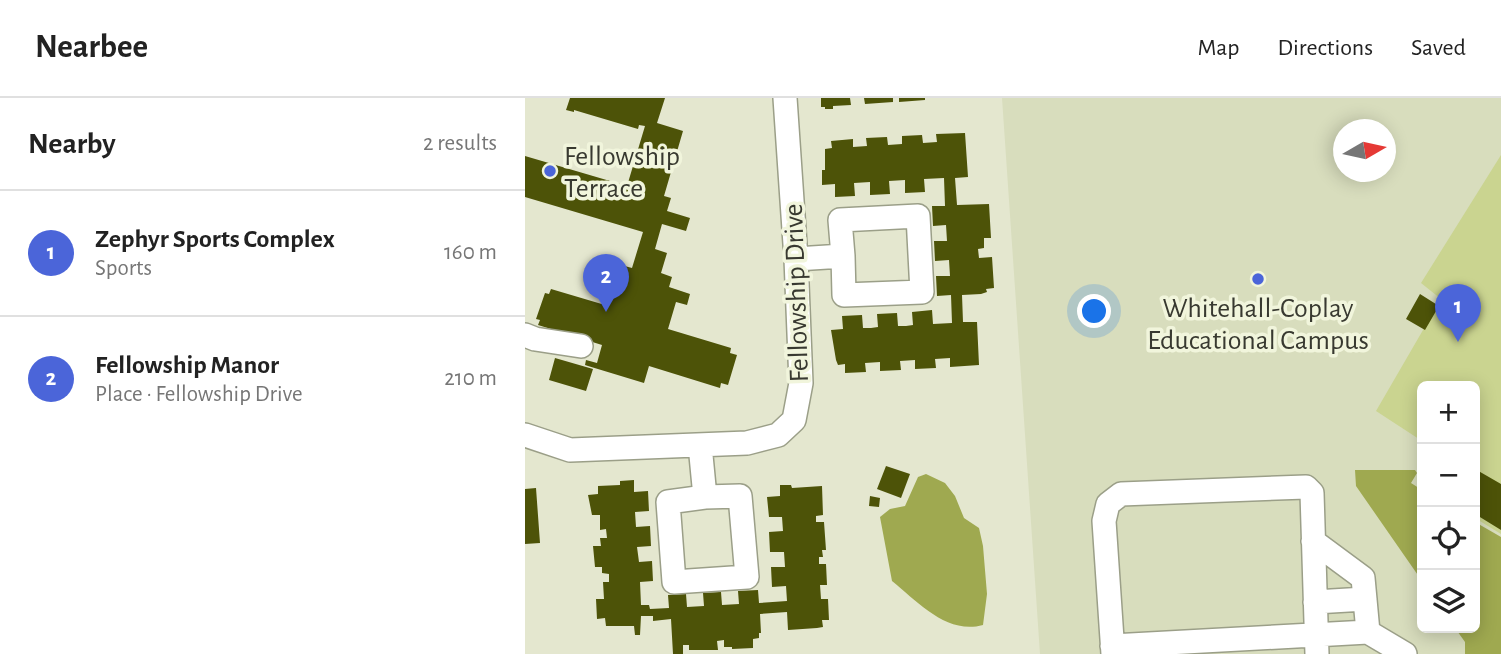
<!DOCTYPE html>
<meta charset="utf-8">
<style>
:root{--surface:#fff;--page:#f6f6f6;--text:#222;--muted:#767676;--line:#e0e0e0;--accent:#4b65d9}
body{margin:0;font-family:"Alegreya Sans",sans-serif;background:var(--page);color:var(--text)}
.controls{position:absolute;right:21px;bottom:21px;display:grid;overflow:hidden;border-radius:10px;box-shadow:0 4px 18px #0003}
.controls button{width:63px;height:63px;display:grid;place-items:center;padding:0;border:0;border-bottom:2px solid var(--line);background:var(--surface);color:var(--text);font:35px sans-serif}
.compass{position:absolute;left:808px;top:21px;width:63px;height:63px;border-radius:50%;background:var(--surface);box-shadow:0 4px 18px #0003;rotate:81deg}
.you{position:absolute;left:570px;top:214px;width:24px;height:24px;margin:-18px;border:5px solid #fff;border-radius:50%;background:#1a73e8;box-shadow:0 0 0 10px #1a73e833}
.badge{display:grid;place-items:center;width:46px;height:46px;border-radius:50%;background:var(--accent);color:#fff;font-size:23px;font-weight:700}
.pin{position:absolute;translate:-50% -58px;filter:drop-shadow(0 2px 4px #0008)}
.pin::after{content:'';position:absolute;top:37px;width:24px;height:21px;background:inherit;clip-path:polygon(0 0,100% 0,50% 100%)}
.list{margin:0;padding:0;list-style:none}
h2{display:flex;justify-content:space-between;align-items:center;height:91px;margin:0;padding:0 28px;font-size:30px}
h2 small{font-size:23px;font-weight:400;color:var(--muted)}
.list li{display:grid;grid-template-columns:46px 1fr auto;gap:21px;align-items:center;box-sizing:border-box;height:126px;padding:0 28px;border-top:2px solid var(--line)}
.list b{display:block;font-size:26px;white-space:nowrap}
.list p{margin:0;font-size:23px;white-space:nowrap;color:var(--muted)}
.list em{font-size:23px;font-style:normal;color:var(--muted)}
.icon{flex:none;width:38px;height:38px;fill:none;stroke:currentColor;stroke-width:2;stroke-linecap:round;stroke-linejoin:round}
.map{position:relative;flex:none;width:976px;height:556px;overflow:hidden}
header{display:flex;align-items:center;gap:42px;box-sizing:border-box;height:98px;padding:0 35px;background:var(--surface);border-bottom:2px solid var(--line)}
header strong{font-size:33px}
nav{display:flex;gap:38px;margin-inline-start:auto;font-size:24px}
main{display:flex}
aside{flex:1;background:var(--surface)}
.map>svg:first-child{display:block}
</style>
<header>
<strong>Nearbee</strong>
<nav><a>Map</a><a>Directions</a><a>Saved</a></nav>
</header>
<main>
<aside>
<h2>Nearby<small>2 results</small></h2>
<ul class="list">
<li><span class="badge">1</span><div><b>Zephyr Sports Complex</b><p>Sports</p></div><em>160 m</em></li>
<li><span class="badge">2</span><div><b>Fellowship Manor</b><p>Place · Fellowship Drive</p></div><em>210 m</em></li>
</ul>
</aside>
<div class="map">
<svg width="976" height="556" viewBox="0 0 976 556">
<rect width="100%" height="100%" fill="#e4e7cf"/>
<path fill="#d8ddbd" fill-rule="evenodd" d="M477 0H976V556H515ZM818 32H860V74H818ZM897 288H950V530H897Z"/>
<path fill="#cad490" d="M976 57V436L950 420V288H897V343L851 313 916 201 896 185Z"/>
<path fill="#9fa950" d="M830 372H890L892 375 886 385 897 392V483L831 388Z
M401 376 420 385 430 398 439 420 454 430 458 448 462 496 458 527C422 537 393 504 367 483L355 419 365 411 380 408 393 379Z
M950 424 976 439V556H940V544L930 530H950Z"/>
<path fill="#4d5308" d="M45 0H140L132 25 158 33 139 98 146 100 142 113 165 120 161 133 137 126 130 151 142 155 136 175 147 179 144 189 165 196 162 207 151 204 143 231 206 250 205 255 212 257 203 287 196 285 195 290 124 268 119 285 63 268 60 267 61 262 72 265 77 247 13 227 15 222 11 221 20 195 24 196 26 191 80 207 92 166 107 170 118 134 0 99V58L102 88 120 28 114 27 113 31 49 12V14L41 12Z
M296 0H325L326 7 308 8V11H300V9H296Z
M339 0H368V4L340 6Z
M374 0H400V2L374 4Z
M440 35 443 79 430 80 432 107 464 106 466 140H459V150L453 151 454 160 467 159 469 190 461 191 462 194 456 196 437 197 438 224H452L454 267 425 269V260L410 261 411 270 390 271V262L375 263 376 272 355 273V264L340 265 341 274 320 275V266L313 267 311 262 306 232 318 231 317 218 337 217 338 230H346L353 229 352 216 372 215 373 228H381L388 227 387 214 407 212 408 226 427 225 426 197 412 198 411 178H425L424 162 410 163 409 143H422L421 127 408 128 407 108H420L419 80 399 81 400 94 380 95V82L364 83 365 96 345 97V84L329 85 330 98 310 99V86L297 87V72H300V51L307 50 306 43 328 41V49L342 48 341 40 362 39 363 47 377 46V38L397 37 398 45 412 44 411 36Z
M895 196 914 208 900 232 881 221Z
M30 260 68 271 61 293 24 282Z
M361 368 385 376 376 400 352 391Z
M950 371 976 386V432L950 416Z
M109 382V394L123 393 124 413 110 414 111 429 125 428 126 448 112 449 114 464 127 463 128 483 115 484 116 507H124L125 511 144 510 143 497 161 496 162 509 179 508 178 495 196 494 197 507 214 506 213 493 233 492 234 505 262 503 261 488 247 489 246 469H260L259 454H245L244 434 258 433 257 419H244L242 399 255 398V387H266L267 390 297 388 298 417 291 418V424H299L301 452H297L298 459H294V466H301L302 487H295L296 501H303L304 522H297L298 529 292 530 263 532 262 514 235 516 236 535H234V540L228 541V550L207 551V549H199V542L192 543 193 552H164V547H158V556H148L146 521 128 523V518H116L115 537H110L109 528H81L80 520 72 521 71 501H79L78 484H84V476L77 475V469H70L68 448H76L75 440H82L81 431 75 432V417H67L63 397 73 396V388L95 387V383Z
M11 390 15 445 0 446V391Z
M345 398 355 400 354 409 344 408Z"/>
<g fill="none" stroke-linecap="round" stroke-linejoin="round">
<defs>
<path id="minor" d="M271 161 318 158 319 197 397 194 393 118 315 122 318 158
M0 237 10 241 56 248
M0 337 45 352 222 345 253 337 269 322 276 285 271 161 260 0
M175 347 180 399 215 398 222 479 149 484 143 404 180 399
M788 443 838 480 843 534 880 556
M790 504 840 501
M587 548 843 534
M588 556 579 423 583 406 596 396 781 389 787 395 792 556"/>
</defs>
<use href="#minor" stroke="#9b9f88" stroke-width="26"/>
<use href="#minor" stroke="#fff" stroke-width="23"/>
</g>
<g fill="#4b65d9" stroke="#f1f5dc" stroke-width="2.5">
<circle cx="25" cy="73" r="7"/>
<circle cx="733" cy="181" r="7"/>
</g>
<g text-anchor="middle" stroke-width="7" stroke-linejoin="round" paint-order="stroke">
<g font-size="28" fill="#383930" stroke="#f1f5dc" text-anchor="start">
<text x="39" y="67">Fellowship<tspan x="39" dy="32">Terrace</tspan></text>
<text x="733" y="219" text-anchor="middle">Whitehall-Coplay<tspan x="733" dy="32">Educational Campus</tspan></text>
</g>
<g font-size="28" fill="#383930" stroke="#f1f5dc">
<text transform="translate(270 195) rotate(-92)" y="10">Fellowship Drive</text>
</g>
</g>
</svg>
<div class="controls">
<button>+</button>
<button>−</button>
<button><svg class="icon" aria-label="locate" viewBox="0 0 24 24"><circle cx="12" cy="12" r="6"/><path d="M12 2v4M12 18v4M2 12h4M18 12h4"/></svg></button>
<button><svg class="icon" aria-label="layers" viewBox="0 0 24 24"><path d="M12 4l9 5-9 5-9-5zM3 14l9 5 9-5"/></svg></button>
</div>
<svg class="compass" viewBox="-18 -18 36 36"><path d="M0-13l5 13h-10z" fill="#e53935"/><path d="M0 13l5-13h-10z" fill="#767676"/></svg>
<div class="you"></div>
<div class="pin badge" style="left:933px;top:244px">1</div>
<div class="pin badge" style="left:81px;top:214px">2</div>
</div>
</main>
